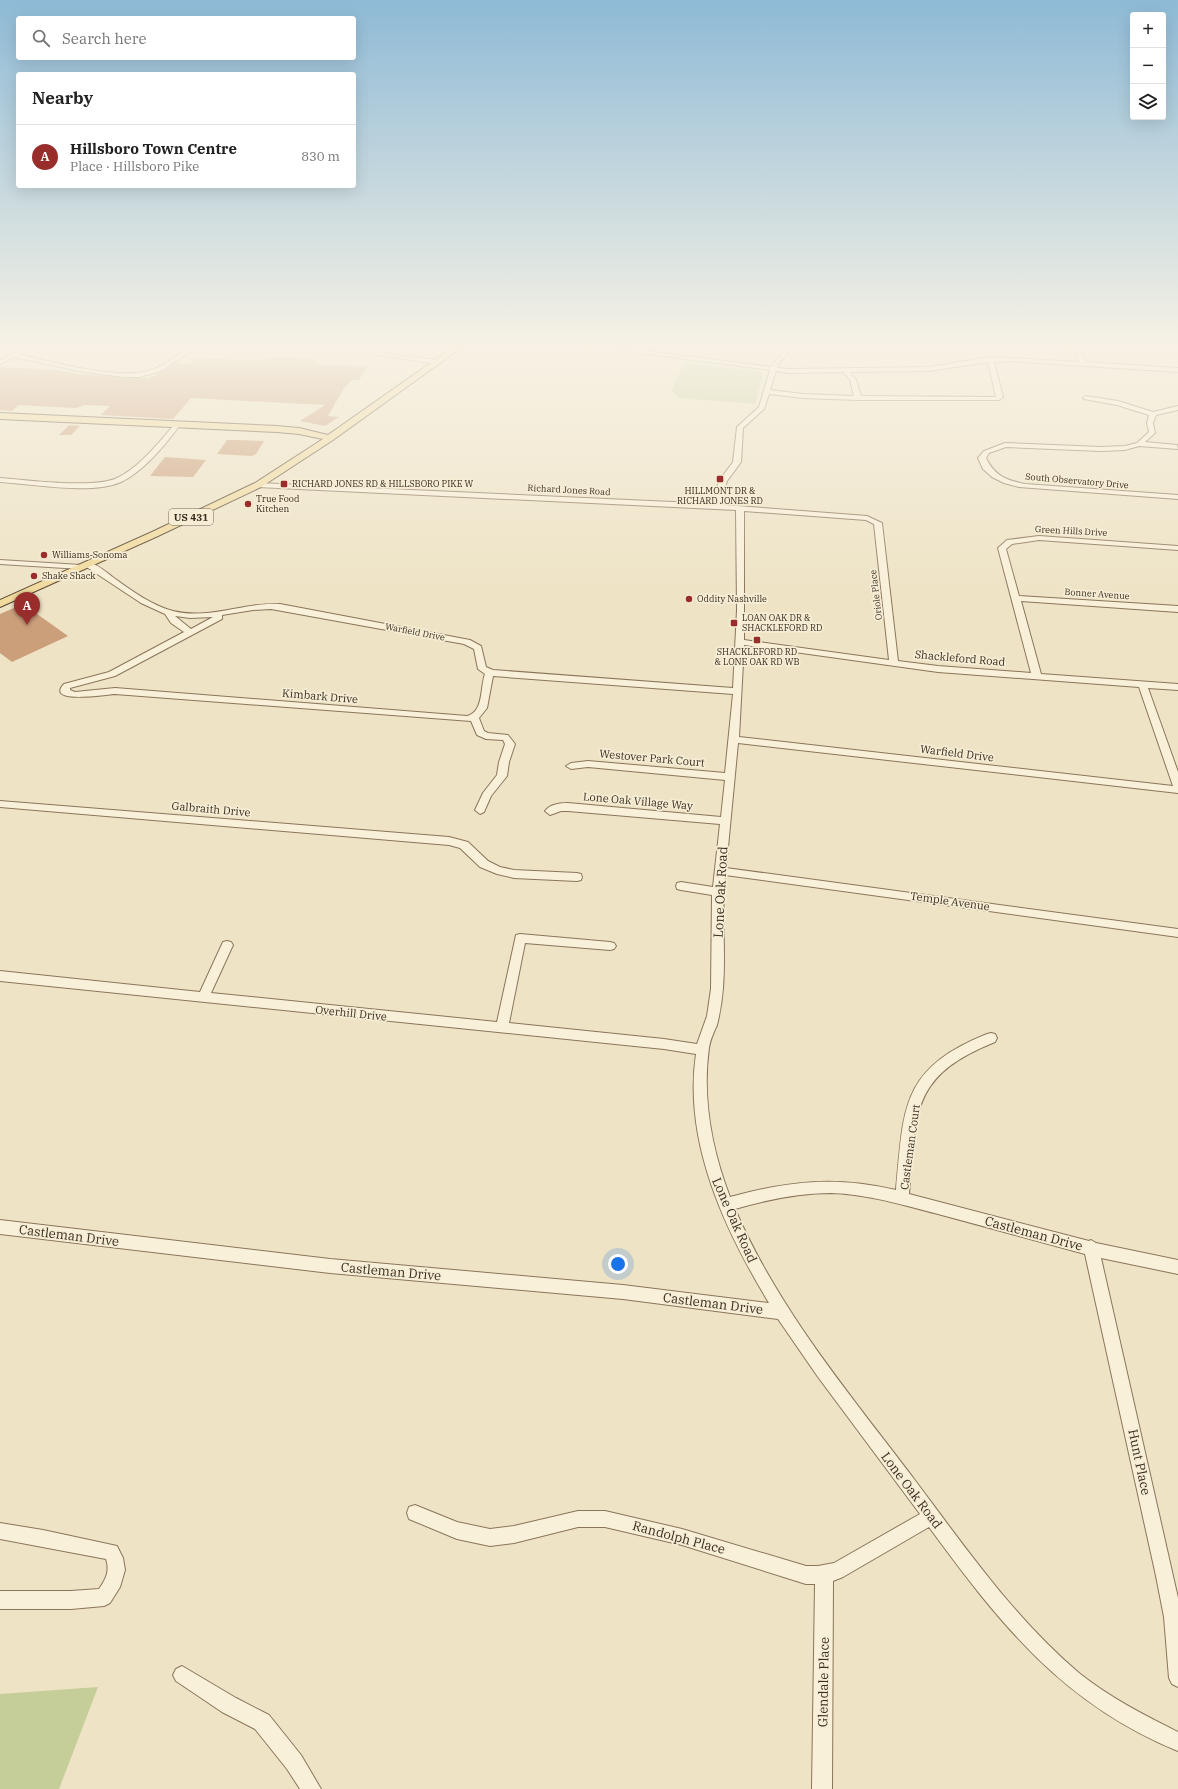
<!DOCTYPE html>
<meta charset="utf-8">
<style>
:root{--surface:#fff;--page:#f6f6f6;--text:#222;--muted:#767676;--line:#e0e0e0;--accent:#992d2b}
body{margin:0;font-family:"IBM Plex Serif",serif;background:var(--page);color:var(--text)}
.controls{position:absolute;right:12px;top:12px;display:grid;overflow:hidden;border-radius:4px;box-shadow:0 4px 16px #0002}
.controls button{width:36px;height:36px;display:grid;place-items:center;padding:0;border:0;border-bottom:1px solid var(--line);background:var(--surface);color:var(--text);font:20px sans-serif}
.you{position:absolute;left:618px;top:1264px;width:14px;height:14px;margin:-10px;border:3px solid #fff;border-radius:50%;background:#1a73e8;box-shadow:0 0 0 6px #1a73e833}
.badge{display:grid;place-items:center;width:26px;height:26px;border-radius:50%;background:var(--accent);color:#fff;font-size:13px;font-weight:700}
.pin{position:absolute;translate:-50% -33px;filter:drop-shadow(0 1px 2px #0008)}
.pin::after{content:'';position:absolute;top:21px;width:14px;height:12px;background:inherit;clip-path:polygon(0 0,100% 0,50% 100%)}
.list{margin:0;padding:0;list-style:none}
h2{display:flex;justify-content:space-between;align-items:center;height:52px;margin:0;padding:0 16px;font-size:17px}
h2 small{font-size:13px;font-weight:400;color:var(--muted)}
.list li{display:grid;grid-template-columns:26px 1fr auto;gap:12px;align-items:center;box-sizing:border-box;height:64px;padding:0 16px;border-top:1px solid var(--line)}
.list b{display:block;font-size:15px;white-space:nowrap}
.list p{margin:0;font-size:13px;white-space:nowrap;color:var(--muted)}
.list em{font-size:13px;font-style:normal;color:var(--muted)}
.icon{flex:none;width:22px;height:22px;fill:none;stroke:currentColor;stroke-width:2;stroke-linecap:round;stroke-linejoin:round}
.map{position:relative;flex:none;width:1178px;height:1789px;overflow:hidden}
.search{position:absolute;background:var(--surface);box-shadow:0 4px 16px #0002;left:16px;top:16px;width:340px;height:44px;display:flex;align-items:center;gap:10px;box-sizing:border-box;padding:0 14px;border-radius:4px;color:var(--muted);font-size:15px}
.panel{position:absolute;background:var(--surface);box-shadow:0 4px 16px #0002;left:16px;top:72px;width:340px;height:116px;border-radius:4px}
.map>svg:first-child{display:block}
</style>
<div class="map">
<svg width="1178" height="1789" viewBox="0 0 1178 1789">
<rect width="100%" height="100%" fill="#eee3c5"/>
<path fill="#c5cd99" d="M684 363 758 371 763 375 755 404 680 398 671 391Z
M98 1687 59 1789H0V1694Z"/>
<path fill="#cc9f7b" d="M277 357 310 359 320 365 368 366 359 380H352L344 388 328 416 339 417 325 426 300 421 325 405 191 398 173 419 101 415 110 406 85 405 76 408 18 405 12 411 0 410V367L55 370 75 373 74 374 140 378H150L176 363 190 364 195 358 260 361Z
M69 425 80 426 71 435H59Z
M227 440H237L264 441 256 454 252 456 217 454Z
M165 457 192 459 206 460 193 477 150 476Z
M23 604 68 636 12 662 0 653V614Z"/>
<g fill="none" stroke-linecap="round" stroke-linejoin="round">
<defs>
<path id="minor" d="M27 345H35L19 354C50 362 122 381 151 370 166 365 180 354 193 345H201L161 371 140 377H124L84 372 14 357 0 364V360Z
M364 345C374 345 378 352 387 354L437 360 440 362 437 364 377 355Z
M580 345H600L771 367 787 346 795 345 778 364 777 368 790 369 929 367 990 357 1079 362 1071 345H1077L1086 362 1178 368V372L1009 361 994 362 1003 397 999 400H858L803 398 769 394 764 409 743 428 741 462 727 481 724 490V505L867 516 882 523 898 661 938 666 1031 673 998 548 1007 540 1039 536 1178 546V550L1039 540 1012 544 1006 549 1019 596 1178 606V612L1021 601 1041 674 1178 684V690L1148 688 1178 772V793L738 743 726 868 1178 929V937L725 875C721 913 726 951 723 988 722 1001 720 1013 717 1025 714 1032 710 1040 709 1048 702 1098 712 1150 730 1197 789 1181 835 1176 896 1190 904 1108 900 1069 987 1034L991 1033 995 1034 997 1038 995 1042C910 1076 916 1112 909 1194L1089 1241 1091 1240 1096 1243 1178 1260V1274L1101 1258 1178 1598V1687L1172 1684 1169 1678 1164 1617 1156 1576 1085 1254C1036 1241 987 1227 938 1214 903 1205 867 1194 831 1193 798 1193 766 1200 735 1209 778 1309 849 1393 914 1479 965 1547 1014 1618 1079 1673 1109 1697 1144 1715 1178 1732V1751C1063 1704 1000 1624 929 1527L843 1577 833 1581 832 1789H812L815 1584H806L682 1545 605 1527H578L514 1543 490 1546 457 1539 409 1519 407 1513 409 1507 415 1505 457 1522 490 1529 514 1526 578 1511H605L682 1529 806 1566H818L834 1563 920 1514 818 1377 778 1319 623 1299 330 1273 0 1234V1220L330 1259 623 1285 769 1303C725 1230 683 1142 696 1054L664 1049 0 981V971L200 992 223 942 227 941 231 942 233 945 211 993 497 1022 516 935 520 934 610 942 614 943 616 946 614 949 610 950 525 943 509 1023 664 1039 697 1044 707 1016 711 989 712 895 681 890 677 889 676 886 677 883 681 882 713 887 720 824 568 811H561L550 815 545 811C550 804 560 803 568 803L721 817 725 780 588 767 571 769 566 766 571 763 588 761 725 773 733 694 493 676 487 708 479 718 484 731 488 733 508 735 515 744 509 762 507 776 491 796 484 812 480 814 475 810 483 793 497 775 499 762 505 744 503 740 486 739 477 735 471 721 115 694C109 694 44 705 64 684L109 672 184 632 171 623 165 614 141 603 85 566 84 564 88 562C97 564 106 572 114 578 132 591 151 605 173 611 208 620 245 602 280 604L470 640 481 646 486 667 493 670 733 688 737 610 736 510 258 487 254 485 258 483 716 504V490L719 481 733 462 737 427 759 407 770 370ZM988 362 996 397 861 396 856 380 850 372 929 371ZM776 371 790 373 843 372 850 380 854 396 803 394 770 390ZM744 511 866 520 874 524 889 660 744 640ZM271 609 464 644 474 649 478 669 485 674C480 687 484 712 467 716L115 688 75 692 70 690V688L115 676 222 619V615L253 610ZM175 616 190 618 213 617 191 629ZM744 645 938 672 1139 687 1173 786 739 737Z
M1086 396 1118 401 1153 412 1178 406V410L1156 415 1153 423 1155 433 1145 442 1177 445 1178 449 1139 446 1125 450 1101 451 1006 447 989 453 986 458C995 476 1006 480 1025 484L1178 495V499L1019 487 1004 483 992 477 983 469 978 458 984 451 1005 443 1101 447 1125 446 1137 443 1149 432 1147 423 1149 415 1117 405 1084 399 1083 398Z
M175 424 180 425C166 444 143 472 121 482 92 495 32 484 0 482V478C27 480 94 489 117 478 140 467 158 443 175 424Z
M0 560 81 565 85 567 81 569 0 564Z
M0 801 449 837 468 842 488 861 500 867 514 870 577 873 581 874 582 877 581 880 577 881 514 878 497 874 480 867 460 848 449 845 0 807Z
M0 1523 43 1530 117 1546 123 1558 125 1570 120 1587 110 1603 104 1606 71 1609H0V1591H71L99 1589C106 1579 110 1571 106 1559L0 1539Z
M182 1666 236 1698 269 1715 301 1755 321 1789H300L287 1769 255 1729 222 1712 176 1681 173 1675 176 1669Z"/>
<path id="major" d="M456 345H465L333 440 261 487 158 536 0 607V600L152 532 255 483 323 439 299 434 277 432 0 419V413L277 426 299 428 328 435Z"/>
</defs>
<use href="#minor" stroke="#8a755b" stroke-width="2"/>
<use href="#major" stroke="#57432f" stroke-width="2"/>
<use href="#minor" fill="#f9f0d9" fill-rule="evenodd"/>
<use href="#major" fill="#f1da9d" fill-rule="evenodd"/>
</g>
<linearGradient id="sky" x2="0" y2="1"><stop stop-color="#8ebad6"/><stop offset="0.58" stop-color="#f7f2e5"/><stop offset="1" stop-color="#f7f2e5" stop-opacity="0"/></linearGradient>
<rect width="1178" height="596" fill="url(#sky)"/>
<g fill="#992d2b" stroke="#f6edd5" stroke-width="1.5">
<rect x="716" y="475" width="8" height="8" rx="2"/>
<rect x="280" y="480" width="8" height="8" rx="2"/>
<circle cx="248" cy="504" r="4"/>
<circle cx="44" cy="555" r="4"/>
<circle cx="34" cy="576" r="4"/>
<circle cx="689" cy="599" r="4"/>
<rect x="730" y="619" width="8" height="8" rx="2"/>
<rect x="753" y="636" width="8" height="8" rx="2"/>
</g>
<g text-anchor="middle" stroke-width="3.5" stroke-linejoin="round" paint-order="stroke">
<g font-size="9" fill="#3a2d1f" stroke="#f6edd5">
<text transform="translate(1077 481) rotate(5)" y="3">South Observatory Drive</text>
<text transform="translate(569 490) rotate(3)" y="3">Richard Jones Road</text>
<text transform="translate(1071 531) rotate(3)" y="3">Green Hills Drive</text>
<text transform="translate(1097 594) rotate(4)" y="3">Bonner Avenue</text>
<text transform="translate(876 595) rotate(-97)" y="3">Oriole Place</text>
<text transform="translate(415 632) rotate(11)" y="3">Warfield Drive</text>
</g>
<g font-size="9" fill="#3a2d1f" stroke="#f6edd5" text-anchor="start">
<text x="292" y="487">RICHARD JONES RD &amp; HILLSBORO PIKE W</text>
<text x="720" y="494" text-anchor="middle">HILLMONT DR &amp;<tspan x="720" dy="10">RICHARD JONES RD</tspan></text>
<text x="256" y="502">True Food<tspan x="256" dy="10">Kitchen</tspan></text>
<text x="52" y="558">Williams-Sonoma</text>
<text x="42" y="579">Shake Shack</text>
<text x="697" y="602">Oddity Nashville</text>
<text x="742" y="621">LOAN OAK DR &amp;<tspan x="742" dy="10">SHACKLEFORD RD</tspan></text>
<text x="757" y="655" text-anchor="middle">SHACKLEFORD RD<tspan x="757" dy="10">&amp; LONE OAK RD WB</tspan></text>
</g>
<rect fill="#f6edd5" stroke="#726756" stroke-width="1" x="169" y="509" width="44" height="16" rx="3"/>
<g font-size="10" font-weight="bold" fill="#3a2d1f">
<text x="191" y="521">US 431</text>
</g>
<g font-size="11" fill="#3a2d1f" stroke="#f6edd5">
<text transform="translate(960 658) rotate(5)" y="4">Shackleford Road</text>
<text transform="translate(320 696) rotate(5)" y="4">Kimbark Drive</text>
<text transform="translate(957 753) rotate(7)" y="4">Warfield Drive</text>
<text transform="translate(652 758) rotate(5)" y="4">Westover Park Court</text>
<text transform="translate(638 801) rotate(5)" y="4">Lone Oak Village Way</text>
<text transform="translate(211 809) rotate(5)" y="4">Galbraith Drive</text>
<text transform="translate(950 901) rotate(8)" y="4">Temple Avenue</text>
<text transform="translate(351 1013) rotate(6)" y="4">Overhill Drive</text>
<text transform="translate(910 1147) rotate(-82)" y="4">Castleman Court</text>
</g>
<g font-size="13" fill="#3a2d1f" stroke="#f6edd5">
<text transform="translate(720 892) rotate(-87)" y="5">Lone Oak Road</text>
<text transform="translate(735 1220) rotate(66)" y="5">Lone Oak Road</text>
<text transform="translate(1034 1233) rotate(15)" y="5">Castleman Drive</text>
<text transform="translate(69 1235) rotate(7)" y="5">Castleman Drive</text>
<text transform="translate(391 1271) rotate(5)" y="5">Castleman Drive</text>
<text transform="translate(713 1303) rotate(7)" y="5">Castleman Drive</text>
<text transform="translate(1140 1462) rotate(78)" y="5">Hunt Place</text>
<text transform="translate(912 1490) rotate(53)" y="5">Lone Oak Road</text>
<text transform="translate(679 1537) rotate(15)" y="5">Randolph Place</text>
<text transform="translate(823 1682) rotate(-89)" y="5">Glendale Place</text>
</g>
</g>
</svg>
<div class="controls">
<button>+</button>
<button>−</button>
<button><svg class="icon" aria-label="layers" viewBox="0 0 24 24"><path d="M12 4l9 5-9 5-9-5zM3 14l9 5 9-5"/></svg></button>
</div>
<div class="you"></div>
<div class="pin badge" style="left:27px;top:625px">A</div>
<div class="search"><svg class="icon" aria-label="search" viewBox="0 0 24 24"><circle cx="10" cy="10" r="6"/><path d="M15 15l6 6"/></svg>Search here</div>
<section class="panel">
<h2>Nearby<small></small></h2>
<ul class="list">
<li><span class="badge">A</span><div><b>Hillsboro Town Centre</b><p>Place · Hillsboro Pike</p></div><em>830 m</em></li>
</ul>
</section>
</div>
